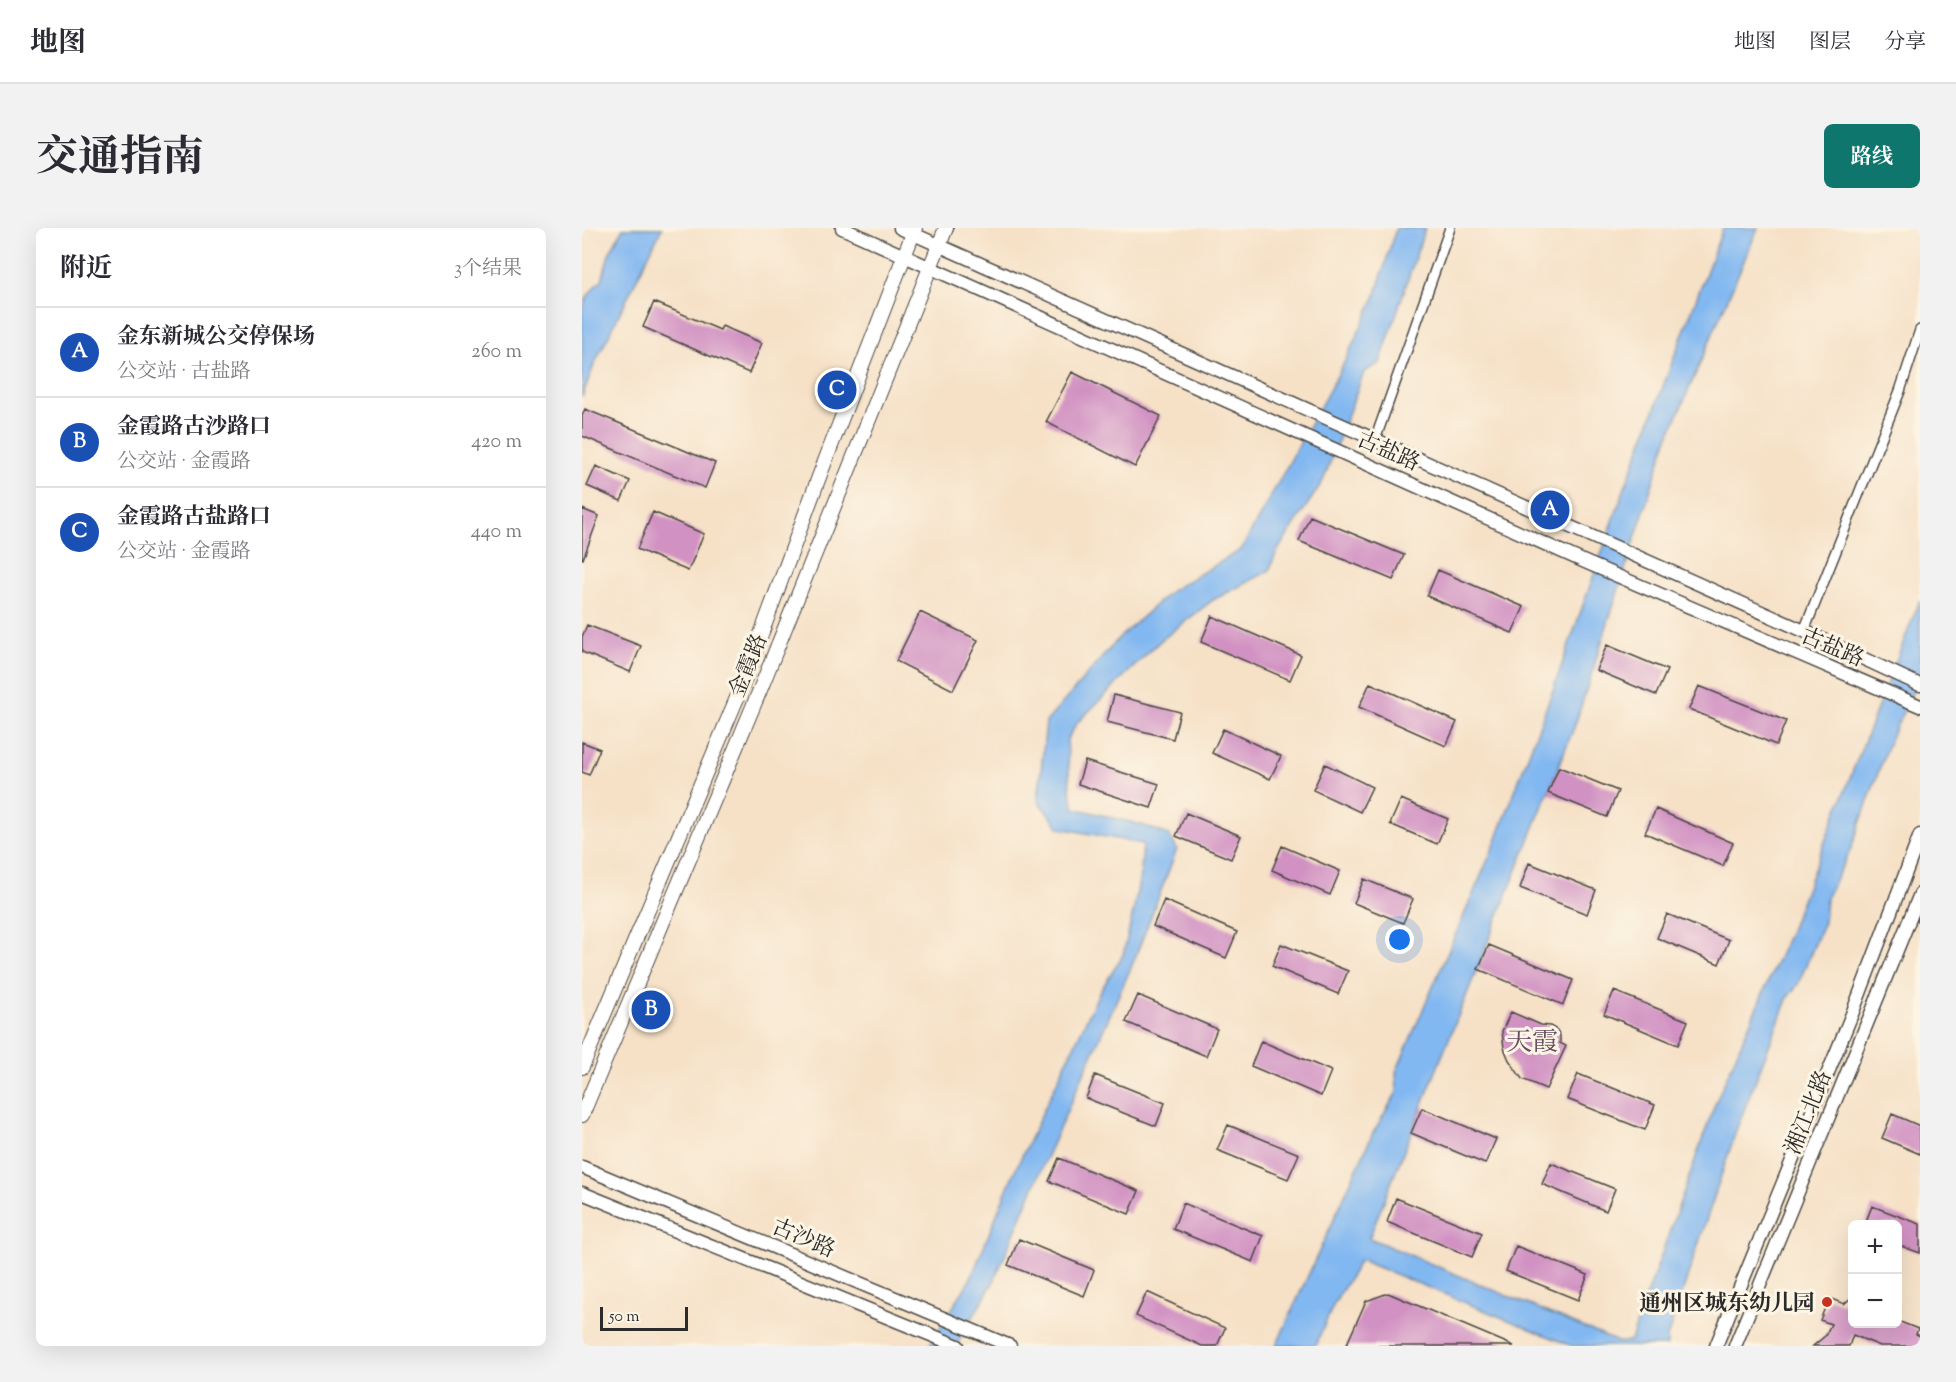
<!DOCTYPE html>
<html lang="zh">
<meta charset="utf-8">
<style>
:root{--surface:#fff;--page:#f2f2f3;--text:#2b2b33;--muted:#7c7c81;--line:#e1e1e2;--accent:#0f766e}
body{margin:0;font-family:"Sorts Mill Goudy","Noto Serif SC",serif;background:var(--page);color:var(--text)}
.controls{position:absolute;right:18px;bottom:18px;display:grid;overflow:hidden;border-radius:9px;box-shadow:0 6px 24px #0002}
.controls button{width:54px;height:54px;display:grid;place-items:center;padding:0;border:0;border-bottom:2px solid var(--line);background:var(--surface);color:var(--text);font:30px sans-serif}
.scale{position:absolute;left:18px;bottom:15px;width:88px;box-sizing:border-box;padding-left:6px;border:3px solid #2b2b2b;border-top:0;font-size:16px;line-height:21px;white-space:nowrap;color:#2b2b2b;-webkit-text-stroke:4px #fcf5e5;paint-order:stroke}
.you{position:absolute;left:818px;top:712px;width:21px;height:21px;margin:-15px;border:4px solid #fff;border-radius:50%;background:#1a73e8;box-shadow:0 0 0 9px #1a73e833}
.badge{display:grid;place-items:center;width:39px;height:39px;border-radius:50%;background:var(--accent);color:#fff;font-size:20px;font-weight:700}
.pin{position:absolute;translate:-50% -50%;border:3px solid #fff;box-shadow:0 2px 6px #0006}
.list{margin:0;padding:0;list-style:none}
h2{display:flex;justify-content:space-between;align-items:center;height:78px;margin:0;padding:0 24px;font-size:26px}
h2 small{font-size:20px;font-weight:400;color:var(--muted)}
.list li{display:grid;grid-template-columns:39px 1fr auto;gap:18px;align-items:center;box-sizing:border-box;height:90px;padding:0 24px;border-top:2px solid var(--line)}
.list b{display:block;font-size:22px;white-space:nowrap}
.list p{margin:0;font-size:20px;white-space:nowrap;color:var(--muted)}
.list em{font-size:20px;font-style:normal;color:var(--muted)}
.map{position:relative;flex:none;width:1338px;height:1118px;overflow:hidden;border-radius:9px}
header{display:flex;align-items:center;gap:36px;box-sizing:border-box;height:84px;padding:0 30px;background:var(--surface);border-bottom:2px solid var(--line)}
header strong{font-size:28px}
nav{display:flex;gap:33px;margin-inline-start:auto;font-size:21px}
.intro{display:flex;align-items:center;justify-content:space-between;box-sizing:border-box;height:144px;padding:0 36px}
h1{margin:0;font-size:42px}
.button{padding:15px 27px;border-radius:9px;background:var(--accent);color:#fff;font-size:21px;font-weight:700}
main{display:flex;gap:36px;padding:0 36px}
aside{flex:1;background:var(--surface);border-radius:9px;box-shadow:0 6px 24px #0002}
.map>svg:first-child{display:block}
</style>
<header>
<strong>地图</strong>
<nav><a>地图</a><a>图层</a><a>分享</a></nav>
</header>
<div class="intro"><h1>交通指南</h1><a class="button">路线</a></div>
<main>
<aside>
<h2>附近<small>3个结果</small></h2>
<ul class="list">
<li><span class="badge" style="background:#1a4fb4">A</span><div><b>金东新城公交停保场</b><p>公交站 · 古盐路</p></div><em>260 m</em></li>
<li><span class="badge" style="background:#1a4fb4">B</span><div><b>金霞路古沙路口</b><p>公交站 · 金霞路</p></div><em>420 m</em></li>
<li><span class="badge" style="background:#1a4fb4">C</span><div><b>金霞路古盐路口</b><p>公交站 · 金霞路</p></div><em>440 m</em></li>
</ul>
</aside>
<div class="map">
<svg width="1338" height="1118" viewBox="0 0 1338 1118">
<rect width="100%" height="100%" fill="#fcf5e5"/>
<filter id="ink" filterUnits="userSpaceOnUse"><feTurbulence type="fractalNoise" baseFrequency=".0167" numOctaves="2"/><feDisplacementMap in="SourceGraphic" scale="12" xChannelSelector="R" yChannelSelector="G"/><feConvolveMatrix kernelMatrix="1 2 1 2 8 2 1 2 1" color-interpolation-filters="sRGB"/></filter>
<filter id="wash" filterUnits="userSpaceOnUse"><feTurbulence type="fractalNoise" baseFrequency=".008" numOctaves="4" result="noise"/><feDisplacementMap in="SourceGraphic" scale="24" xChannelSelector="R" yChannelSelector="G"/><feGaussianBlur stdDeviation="1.35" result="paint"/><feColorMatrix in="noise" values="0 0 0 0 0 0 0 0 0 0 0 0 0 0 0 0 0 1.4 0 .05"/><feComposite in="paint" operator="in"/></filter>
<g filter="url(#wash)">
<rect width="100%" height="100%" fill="#f6e1c7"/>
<path fill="#82b8f1" stroke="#56728e" stroke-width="1.5" d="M41 0H80L12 137 0 169V82L5 69 14 57 20 52 27 26Z
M814 0H843L798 135 782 144 741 253 694 325 687 343 631 372 577 414 495 495 485 511 488 560 492 580 560 597 587 607 595 621 551 735 465 928 412 1053 374 1118H347L389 1050 430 949 517 765 541 727 552 681 559 642 561 616 478 600 456 573 464 494 537 410 590 362 659 322 761 137 793 69Z
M1141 0H1176L1083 217 993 497 787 1010 1036 1114H1043L1049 1112 1133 876 1207 705 1338 372V448L1307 514 1269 621 1244 670 1242 694 1216 756 1206 769 1155 900 1085 1110V1118H990L778 1032 752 1076 733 1118H694L791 905 815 864 814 844 914 613 972 459 1042 262Z"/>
<g id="blocks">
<path fill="#d192c3" d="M72 74 138 102 140 98 180 115 167 145 61 99Z
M490 144 579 188 553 239 464 194Z
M3 181 133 235 123 260 0 208V188Z
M14 238 48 253 39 273 5 258Z
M0 281 17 288 1 331H0Z
M71 284 122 306 106 343 55 321Z
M728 288 822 327 811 352 717 313Z
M856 342 942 379 930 405 845 368Z
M338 384 396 412 371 462 314 433Z
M630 388 719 427 708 452 619 414Z
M5 397 59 418 48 444 0 424V409Z
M1025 417 1085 442 1074 467 1014 442Z
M788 455 875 494 864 518 777 479Z
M1117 458 1204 493 1194 517 1107 481Z
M532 467 598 484 591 511 525 494Z
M641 501 699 528 688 551 630 525Z
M0 514 18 521 7 547 0 544Z
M503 533 577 556 569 580 496 556Z
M743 536 790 559 778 584 731 562Z
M977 539 1036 563 1025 589 966 565Z
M819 571 866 591 855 616 808 596Z
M1074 581 1151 615 1141 638 1063 605Z
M604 585 659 608 649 631 594 608Z
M700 618 758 643 748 667 690 642Z
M947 635 1014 662 1005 686 938 660Z
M782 651 831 671 821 695 772 675Z
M582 672 655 704 644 730 571 698Z
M1085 686 1147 712 1137 736 1075 710Z
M699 716 766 743 756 766 690 738Z
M907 717 991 752 981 777 896 741Z
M1032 763 1106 793 1096 817 1022 786Z
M556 767 635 801 624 828 544 794Z
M929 784 959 797 968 798 975 802 978 808V815L984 818 964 861 940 851 927 832 922 820 920 803Z
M679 813 749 843 739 868 669 838Z
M996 846 1073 877 1063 902 985 871Z
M513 847 583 875 574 898 504 870Z
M840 880 914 911 903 936 829 905Z
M1310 886 1338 898V926L1300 910Z
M646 897 717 926 706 951 635 922Z
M477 930 557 963 547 986 467 953Z
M969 935 1033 961 1024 983 960 956Z
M814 970 900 1005 890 1029 805 994Z
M601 975 681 1008 671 1034 591 1001Z
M1290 978 1338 996V1025L1316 1017V996H1283Z
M437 1011 512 1042 502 1068 426 1037Z
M934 1018 1006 1047 996 1072 924 1043Z
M565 1064 643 1100 635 1118H620L554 1088Z
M806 1065 932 1118H764L784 1073Z
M1270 1069V1095H1316V1093L1336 1101 1334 1106 1338 1108V1118H1298L1271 1107 1267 1118H1231L1243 1108 1249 1096 1238 1092 1247 1070 1262 1076Z"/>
</g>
</g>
<g filter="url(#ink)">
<use href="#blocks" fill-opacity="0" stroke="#494642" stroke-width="1.5"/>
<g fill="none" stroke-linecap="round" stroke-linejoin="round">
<defs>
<path id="minor" d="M793 212 868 0
M1222 403 1318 163 1338 102"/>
<path id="tertiary" d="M260 0 1003 334 1338 478
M318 0 1222 403 1338 457
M0 939 428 1118
M0 965 376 1118
M1134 1118 1270 786 1338 607
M1153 1118 1338 666"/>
<path id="secondary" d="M0 839 160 458 237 249 333 0
M0 887 178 462 364 0"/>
</defs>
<use href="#minor" stroke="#494642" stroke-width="12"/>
<use href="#tertiary" stroke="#494642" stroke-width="15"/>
<use href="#secondary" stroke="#494642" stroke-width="16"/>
<use href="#minor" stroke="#fff" stroke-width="9"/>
<use href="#tertiary" stroke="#fff" stroke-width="12"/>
<use href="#secondary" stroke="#fff" stroke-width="14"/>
</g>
</g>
<circle fill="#c8321e" stroke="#fcf5e5" stroke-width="2" cx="1245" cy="1074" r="6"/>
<g text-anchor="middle" stroke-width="6" stroke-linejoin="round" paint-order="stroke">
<g font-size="22" fill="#2b2b2b" stroke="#fcf5e5">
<text transform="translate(807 222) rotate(24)" y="8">古盐路</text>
<text transform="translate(1251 418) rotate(23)" y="8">古盐路</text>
<text transform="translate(165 437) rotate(-68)" y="8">金霞路</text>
<text transform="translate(1225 884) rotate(-68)" y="8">湘江北路</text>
<text transform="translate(222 1009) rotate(23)" y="8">古沙路</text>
</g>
<g font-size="22" font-weight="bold" fill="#2b2b2b" stroke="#fcf5e5" text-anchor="end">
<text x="1233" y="1082">通州区城东幼儿园</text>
</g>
<g font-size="26" fill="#654f60" stroke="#fcf5e5">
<text x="950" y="822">天霞</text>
</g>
</g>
</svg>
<div class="controls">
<button>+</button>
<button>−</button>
</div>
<div class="scale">50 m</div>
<div class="you"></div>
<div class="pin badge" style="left:968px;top:282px;background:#1a4fb4">A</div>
<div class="pin badge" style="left:69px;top:782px;background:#1a4fb4">B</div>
<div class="pin badge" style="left:255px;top:162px;background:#1a4fb4">C</div>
</div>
</main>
